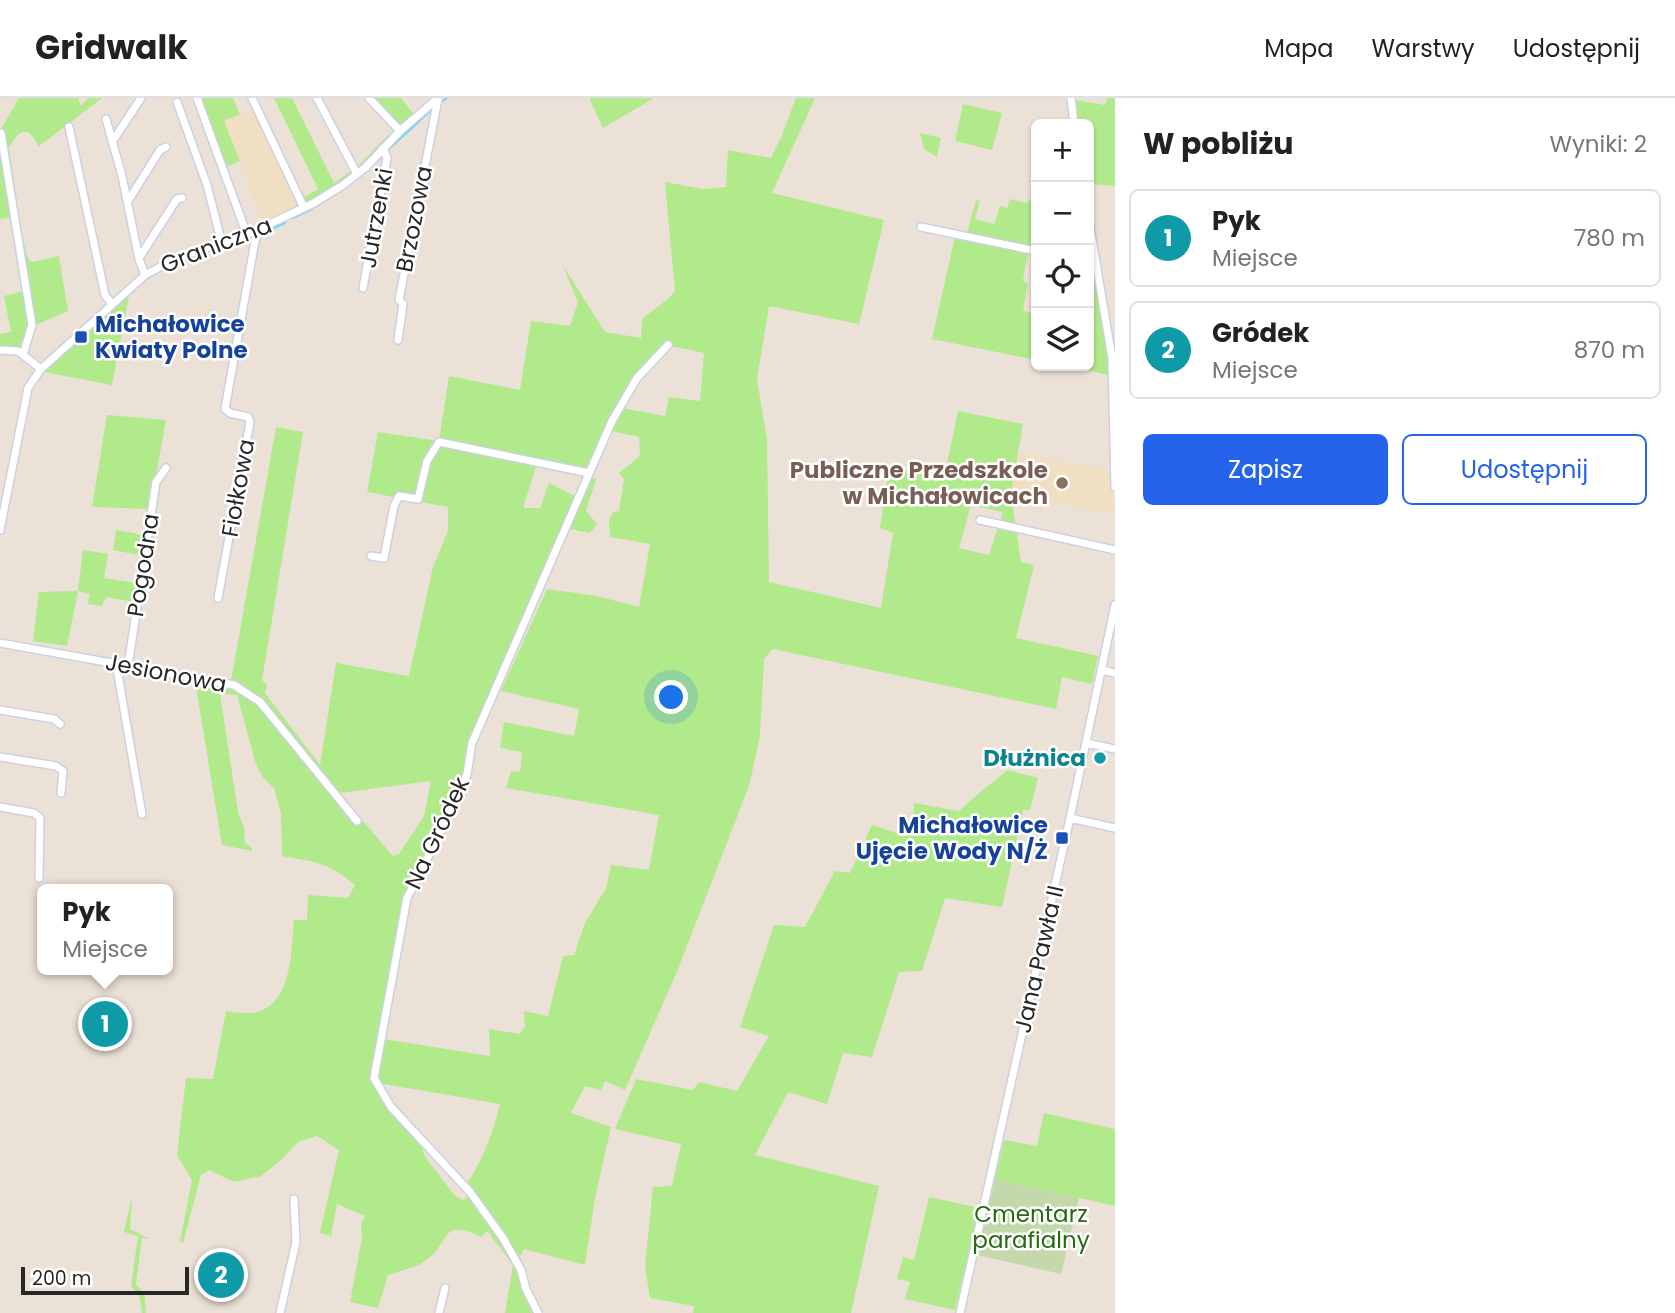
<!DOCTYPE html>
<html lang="pl">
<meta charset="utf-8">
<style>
:root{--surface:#fff;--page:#f2f2f2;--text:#222;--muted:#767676;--line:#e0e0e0;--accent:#2563eb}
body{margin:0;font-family:Poppins,sans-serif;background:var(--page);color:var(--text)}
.controls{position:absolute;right:21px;top:21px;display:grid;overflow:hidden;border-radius:10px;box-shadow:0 2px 5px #0004}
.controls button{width:63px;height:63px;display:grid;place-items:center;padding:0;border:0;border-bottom:2px solid var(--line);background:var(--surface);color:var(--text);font:35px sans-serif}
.scale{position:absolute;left:21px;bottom:18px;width:168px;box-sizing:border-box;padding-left:7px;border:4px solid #272727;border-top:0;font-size:19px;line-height:24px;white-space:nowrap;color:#272727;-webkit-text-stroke:5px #fff;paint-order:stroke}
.you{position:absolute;left:672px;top:600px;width:24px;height:24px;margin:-18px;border:5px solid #fff;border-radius:50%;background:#1a73e8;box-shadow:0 0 0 10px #1a73e833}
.badge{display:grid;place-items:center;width:46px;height:46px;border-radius:50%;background:var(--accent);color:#fff;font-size:23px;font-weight:700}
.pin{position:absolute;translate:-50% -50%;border:4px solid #fff;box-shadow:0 2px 7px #0006}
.popup{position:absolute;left:37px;top:786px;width:136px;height:91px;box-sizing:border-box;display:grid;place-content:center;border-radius:10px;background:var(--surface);filter:drop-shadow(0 2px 5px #0005);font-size:23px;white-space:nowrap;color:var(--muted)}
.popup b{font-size:26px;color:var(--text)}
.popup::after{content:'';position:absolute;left:50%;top:100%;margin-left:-14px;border:14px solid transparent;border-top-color:var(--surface)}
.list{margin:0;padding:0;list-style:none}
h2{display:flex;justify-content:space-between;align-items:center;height:91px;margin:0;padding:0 28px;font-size:30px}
h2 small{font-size:23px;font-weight:400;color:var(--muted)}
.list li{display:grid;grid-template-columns:46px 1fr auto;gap:21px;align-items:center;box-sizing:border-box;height:98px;margin:0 14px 14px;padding:0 14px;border:2px solid var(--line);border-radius:10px}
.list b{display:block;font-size:26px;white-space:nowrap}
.list p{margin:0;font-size:23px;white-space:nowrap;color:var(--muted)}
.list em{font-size:23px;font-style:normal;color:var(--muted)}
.actions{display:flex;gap:14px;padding:21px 28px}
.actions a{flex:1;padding:16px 0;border:2px solid var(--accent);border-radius:10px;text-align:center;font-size:24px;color:var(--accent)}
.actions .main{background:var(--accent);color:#fff}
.icon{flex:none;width:38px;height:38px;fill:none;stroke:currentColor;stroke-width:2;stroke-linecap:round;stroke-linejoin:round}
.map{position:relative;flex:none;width:1115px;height:1215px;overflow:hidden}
header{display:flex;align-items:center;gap:42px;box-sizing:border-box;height:98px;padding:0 35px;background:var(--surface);border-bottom:2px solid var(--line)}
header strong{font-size:33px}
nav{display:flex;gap:38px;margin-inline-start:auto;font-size:24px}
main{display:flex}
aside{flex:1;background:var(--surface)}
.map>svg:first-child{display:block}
</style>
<header>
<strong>Gridwalk</strong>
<nav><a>Mapa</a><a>Warstwy</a><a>Udostępnij</a></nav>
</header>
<main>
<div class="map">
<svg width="1115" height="1215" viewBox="0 0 1115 1215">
<rect width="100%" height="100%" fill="#ece1d6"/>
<path fill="#f0dfc3" d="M254 11 301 108 263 125 223 22Z
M1019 355 1109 373 1115 417 1011 396Z"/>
<path fill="#b1ea8b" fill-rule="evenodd" d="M19 0H78L81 8 88 0H102L38 49C30 26 18 31 9 50L20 129 28 161 32 164 59 158 68 213 34 228 1 31Z
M199 0H233L240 16 224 23 240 63 226 69Z
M274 0H292L334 85 357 69 384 41 395 32 354 74 301 108V101L318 91Z
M373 0H401L413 15 399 28Z
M589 0H654L603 30Z
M796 0H815L772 95 884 122 859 226 769 208 757 281 767 342 769 484 881 510 893 435 880 430 889 369 944 380 958 313 1023 326 1011 396 1021 464 1034 467 1016 540 1098 558 1092 586 1062 579 1056 611 773 551 764 561 760 638 749 688 676 876 625 992 605 983 601 992 585 988 571 1015 611 1029 595 1100 585 1167 524 1151 519 1160 467 1085C483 1062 493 1034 500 1006L378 985 376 975 383 941 490 958 489 931 520 936 525 928 524 913 548 918 563 858 574 857 585 825 606 790 611 767 649 772 659 717 506 690 511 673 520 674 522 654 500 650 504 624 574 638 579 611 501 593 547 491 597 498 639 509 650 446 610 439 609 423 613 414 619 413 624 381 619 375 640 358 639 339 611 333 622 310 665 318 669 299 700 303 704 255 671 248 669 244 616 311 587 371 538 362 523 410H540L549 385 577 399 469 645 465 675 439 734 406 793 370 973 372 985 388 1011 422 1047 424 1057 455 1098 463 1102 469 1098C482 1116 498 1134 509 1153 521 1172 523 1195 534 1215H505L513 1167 487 1133 481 1139C439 1118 451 1146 425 1163 415 1170 399 1173 388 1177L378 1210 350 1204 362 1139 361 1126 365 1118 337 1106 331 1138 320 1135 339 1052 317 1038 298 1044 281 1062 261 1078 234 1084 209 1072 201 1077 183 1145 180 1143 192 1082 177 1057 186 980 213 981 226 913C234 914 245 916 253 915 293 908 291 852 294 822H307L308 797 348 800 355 787C328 764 315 764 282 758L281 716 274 690 262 678 255 663 237 597 220 596 238 714 244 729 245 745 252 750V753L222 747 195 583 230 589 276 329 303 334 262 582 267 587 265 595 320 667 336 565 409 578 433 469 448 433V409L367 394 378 334 439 343 449 278 520 292 531 223 570 228 578 204 562 166 605 234 641 240 642 221 668 201 675 193 665 84 703 91 726 89 728 52 771 60 782 37ZM971 407 1003 414 989 457 959 450ZM431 683 424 718 399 756 393 758 339 695Z
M1107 0H1115V88L1089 86V26H1077L1074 2 1105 7Z
M963 6 1002 15 992 52 955 43Z
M920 35 941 40 937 59 924 51Z
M2 51 13 119 0 121V53Z
M1036 94V150L967 135 976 102 980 103 975 121 994 126 1000 108 1007 110 1010 101 1027 105Z
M955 139 1028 154 1023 183 1028 185 1023 213 1036 215V262L932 241Z
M1089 170 1094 171 1107 247 1109 277 1067 268H1089Z
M24 193 29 222 19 251 0 249V236L11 234 4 198Z
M129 197 112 287 44 274 45 273Z
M107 317 166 322 150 411 92 409Z
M591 379 596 381 586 413 597 426 590 435 570 431Z
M116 432 143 437 139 457 113 452Z
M83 452 108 456 104 480 137 485 134 504 106 499 102 508 88 506 90 496 78 493 67 548 33 543 39 494 78 493Z
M1008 672 1038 680 1030 712H1023L1002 809 945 800 922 873 899 874 872 959 843 955 827 1006 788 994 755 1057 879 1088 851 1215H693L694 1208 650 1200 646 1215 650 1200 645 1168 653 1089 672 1088 681 1046 615 1031 636 981 693 992 699 984 737 993 769 938 740 929 774 827 805 829 835 773 850 775 872 727 905 738 913 722 914 705 959 713 980 694Z
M1044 1015 1115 1031V1108L995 1081 1004 1042 1037 1048Z
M132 1098 130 1131 150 1141 142 1140 136 1186 144 1195 146 1215H142L139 1197 131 1188 138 1138 124 1134Z
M929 1099 979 1110 955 1212 905 1201 910 1184 897 1181 903 1159 914 1162Z"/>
<path fill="#c3d8ab" d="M995 1081 1079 1100 1061 1176 977 1157 985 1124 990 1126 992 1116 986 1115Z"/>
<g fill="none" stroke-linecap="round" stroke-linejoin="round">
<path stroke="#5bdafc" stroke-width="2" d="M441 4 447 0
M389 51 430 13
M371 69 382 58
M319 107 364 75
M293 120 312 111
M260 136 285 125
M248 141 251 140"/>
<defs>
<path id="minor" d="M197 0 247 137
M252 0 304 110
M317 0 357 76
M369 0 400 33
M1071 0 1074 26
M177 4 207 87 222 146
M106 21 122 78 139 161 145 177
M69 29 105 197 112 206
M1 35 32 227 23 257
M112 44 141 0
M128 103 160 52 166 49
M1089 123 1112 260 1115 389
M921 129 1036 153
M139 160 177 101 182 100
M363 190 387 60 383 50
M398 242 403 206 399 202 438 1
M0 252 18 253 41 271
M980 422 1115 452
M0 432 28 290 41 271 145 177 173 162 257 132 314 105 343 87 366 69 400 33 438 0
M371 458 384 460 394 408 399 398 418 401 427 363 439 344 589 375
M218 500 250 324 248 319 230 315 225 311 257 132
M0 545 234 587 260 604 357 723
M116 565 142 716
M128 568 156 384 166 370
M1102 572 1115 575
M0 612 54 621 60 626
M1086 645 1115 651
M0 659 56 668 63 673 61 695
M0 709 34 715 40 720 39 780
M1070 720 1115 730
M280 1215 296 1144 294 1101
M439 1215 445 1190
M538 1215 526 1191 521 1172 503 1140 470 1094 391 1009 374 980 407 800 460 696 467 676 472 645 612 323 637 280 668 247
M960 1215 1070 720 1115 507"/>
</defs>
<use href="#minor" stroke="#cbd1e3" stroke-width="10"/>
<use href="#minor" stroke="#fff" stroke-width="7"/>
</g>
<g fill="#1a4fb4" stroke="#fff" stroke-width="2.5">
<rect x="74" y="232" width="14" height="14" rx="3.5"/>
<rect x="1055" y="733" width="14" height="14" rx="3.5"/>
</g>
<circle fill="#8d6e63" stroke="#fff" stroke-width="2.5" cx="1062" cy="385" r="7"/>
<circle fill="#0f9aa8" stroke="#fff" stroke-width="2.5" cx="1100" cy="660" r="7"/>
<g text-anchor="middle" stroke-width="5" stroke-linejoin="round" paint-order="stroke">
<g font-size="23" fill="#272727" stroke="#fff">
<text transform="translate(376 120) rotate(-80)" y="8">Jutrzenki</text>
<text transform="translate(414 121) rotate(-79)" y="8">Brzozowa</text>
<text transform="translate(216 147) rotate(-21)" y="8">Graniczna</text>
<text transform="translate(238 390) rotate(-80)" y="8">Fiołkowa</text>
<text transform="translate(143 467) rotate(-81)" y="8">Pogodna</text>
<text transform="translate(166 575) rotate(11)" y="8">Jesionowa</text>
<text transform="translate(437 735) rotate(-65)" y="8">Na Gródek</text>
<text transform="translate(1039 861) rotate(-77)" y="8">Jana Pawła II</text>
</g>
<g font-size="23" font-weight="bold" fill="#164399" stroke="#fff" text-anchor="start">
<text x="95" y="234">Michałowice<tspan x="95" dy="26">Kwiaty Polne</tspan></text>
<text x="1048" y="735" text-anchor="end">Michałowice<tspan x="1048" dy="26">Ujęcie Wody N/Ż</tspan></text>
</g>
<g font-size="23" font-weight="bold" fill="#785e54" stroke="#fff" text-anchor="end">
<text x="1048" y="380">Publiczne Przedszkole<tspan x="1048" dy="26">w Michałowicach</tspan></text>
</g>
<g font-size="23" font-weight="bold" fill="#0d838f" stroke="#fff" text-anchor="end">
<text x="1086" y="668">Dłużnica</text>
</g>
<g font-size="23" fill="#286a11" stroke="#fff">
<text x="1031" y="1124">Cmentarz<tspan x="1031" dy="26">parafialny</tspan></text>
</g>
</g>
</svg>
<div class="controls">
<button>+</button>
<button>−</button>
<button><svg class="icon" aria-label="locate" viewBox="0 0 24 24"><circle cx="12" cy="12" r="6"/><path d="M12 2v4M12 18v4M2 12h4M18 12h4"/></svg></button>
<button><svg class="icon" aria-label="layers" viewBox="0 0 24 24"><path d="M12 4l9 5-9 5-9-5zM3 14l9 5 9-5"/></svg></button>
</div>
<div class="scale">200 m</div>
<div class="you"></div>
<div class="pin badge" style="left:105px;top:926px;background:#0f9aa8">1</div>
<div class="popup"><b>Pyk</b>Miejsce</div>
<div class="pin badge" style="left:221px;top:1177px;background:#0f9aa8">2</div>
</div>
<aside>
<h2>W pobliżu<small>Wyniki: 2</small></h2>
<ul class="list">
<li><span class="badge" style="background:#0f9aa8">1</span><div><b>Pyk</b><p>Miejsce</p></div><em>780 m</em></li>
<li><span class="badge" style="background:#0f9aa8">2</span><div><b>Gródek</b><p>Miejsce</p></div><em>870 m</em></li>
</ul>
<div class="actions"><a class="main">Zapisz</a><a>Udostępnij</a></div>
</aside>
</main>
